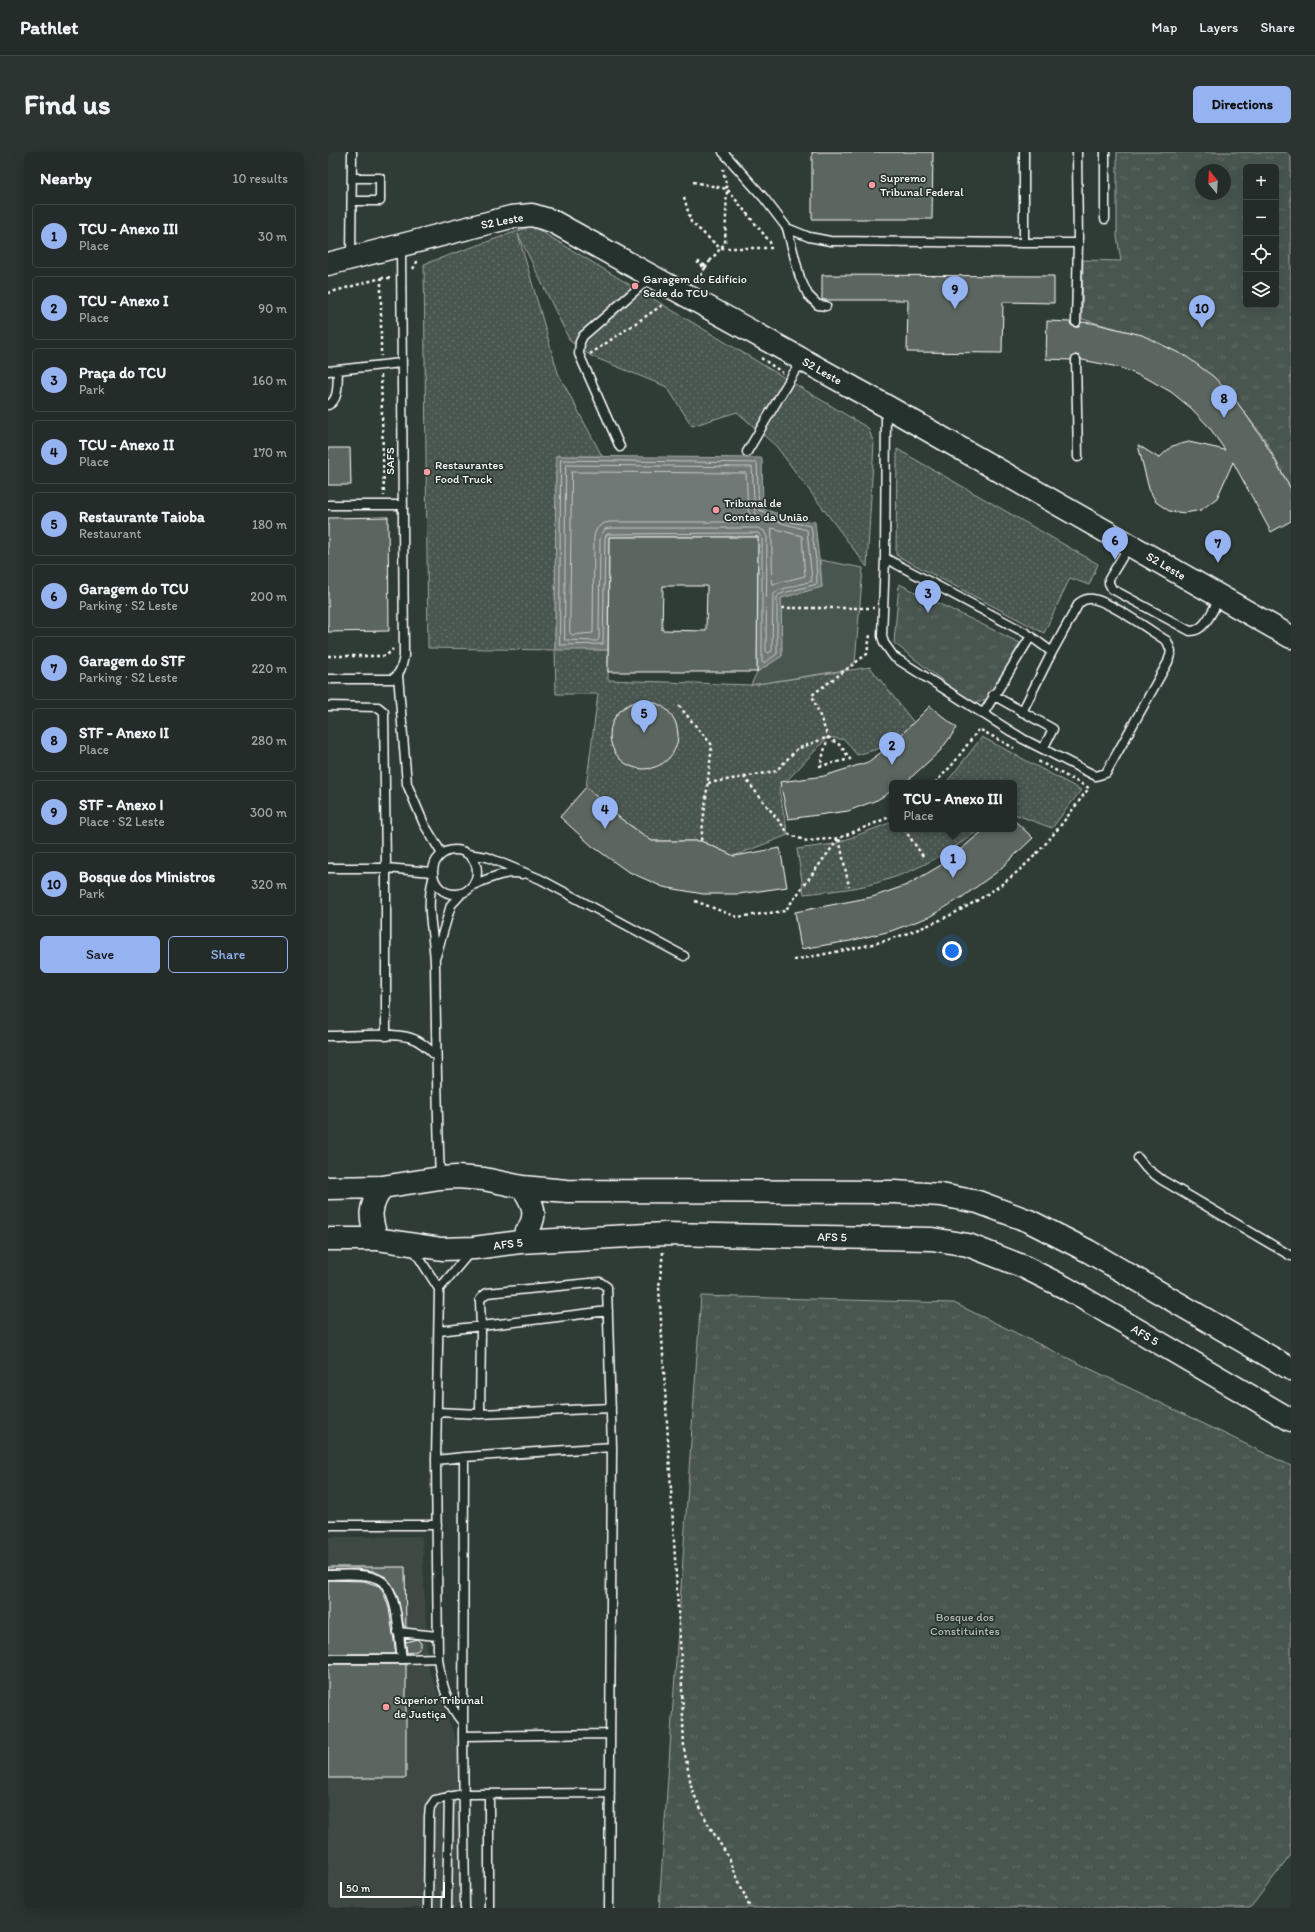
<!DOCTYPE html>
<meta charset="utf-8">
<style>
:root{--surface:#232c28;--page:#2b3430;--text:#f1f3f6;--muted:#a3a7a8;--line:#404845;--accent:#95b2f1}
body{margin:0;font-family:Itim,sans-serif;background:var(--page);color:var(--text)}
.controls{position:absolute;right:12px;top:12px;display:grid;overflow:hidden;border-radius:6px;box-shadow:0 4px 16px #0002}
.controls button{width:36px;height:36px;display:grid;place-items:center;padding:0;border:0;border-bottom:1px solid var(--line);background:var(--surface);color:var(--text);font:20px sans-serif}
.compass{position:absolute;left:867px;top:12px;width:36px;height:36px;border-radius:50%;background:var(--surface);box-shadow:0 4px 16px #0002;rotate:342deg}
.scale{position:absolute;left:12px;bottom:10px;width:105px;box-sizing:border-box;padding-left:4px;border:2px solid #fff;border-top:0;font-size:11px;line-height:14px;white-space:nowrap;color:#fff;-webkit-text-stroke:3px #26332d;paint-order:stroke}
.you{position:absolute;left:624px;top:799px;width:14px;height:14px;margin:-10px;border:3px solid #fff;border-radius:50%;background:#1a73e8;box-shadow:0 0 0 6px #1a73e833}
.badge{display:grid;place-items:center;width:26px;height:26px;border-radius:50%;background:var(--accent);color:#111;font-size:13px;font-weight:700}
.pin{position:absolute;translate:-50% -33px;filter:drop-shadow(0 1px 2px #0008)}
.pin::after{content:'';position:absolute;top:21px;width:14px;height:12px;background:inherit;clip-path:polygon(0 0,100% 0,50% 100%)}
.popup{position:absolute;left:561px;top:628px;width:128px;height:52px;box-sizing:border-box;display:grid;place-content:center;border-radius:6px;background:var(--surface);filter:drop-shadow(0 1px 3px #0005);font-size:13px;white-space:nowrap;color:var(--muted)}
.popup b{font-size:15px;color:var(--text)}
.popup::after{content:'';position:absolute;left:50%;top:100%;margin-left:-8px;border:8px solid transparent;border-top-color:var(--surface)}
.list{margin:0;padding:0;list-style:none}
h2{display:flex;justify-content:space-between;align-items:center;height:52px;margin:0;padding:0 16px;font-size:17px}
h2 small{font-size:13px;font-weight:400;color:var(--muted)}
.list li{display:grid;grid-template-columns:26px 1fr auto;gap:12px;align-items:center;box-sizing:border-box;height:64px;margin:0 8px 8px;padding:0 8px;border:1px solid var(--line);border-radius:6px}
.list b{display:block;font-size:15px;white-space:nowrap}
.list p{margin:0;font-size:13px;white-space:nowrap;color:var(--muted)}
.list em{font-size:13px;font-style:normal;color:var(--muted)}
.actions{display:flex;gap:8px;padding:12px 16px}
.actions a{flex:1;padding:9px 0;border:1px solid var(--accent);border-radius:6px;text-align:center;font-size:14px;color:var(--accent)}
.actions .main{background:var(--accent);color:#111}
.icon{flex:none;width:22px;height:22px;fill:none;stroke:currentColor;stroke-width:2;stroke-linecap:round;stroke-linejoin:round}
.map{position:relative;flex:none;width:963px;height:1756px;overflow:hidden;border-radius:6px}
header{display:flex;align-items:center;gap:24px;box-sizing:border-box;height:56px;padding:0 20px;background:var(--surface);border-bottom:1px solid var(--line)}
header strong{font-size:19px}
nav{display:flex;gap:22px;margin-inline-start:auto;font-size:14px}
.intro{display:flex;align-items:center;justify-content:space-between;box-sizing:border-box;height:96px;padding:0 24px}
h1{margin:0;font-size:28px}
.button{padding:10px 18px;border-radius:6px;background:var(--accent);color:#111;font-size:14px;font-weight:700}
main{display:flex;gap:24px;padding:0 24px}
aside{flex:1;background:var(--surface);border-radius:6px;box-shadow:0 4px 16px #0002}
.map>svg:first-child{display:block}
</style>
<header>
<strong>Pathlet</strong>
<nav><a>Map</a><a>Layers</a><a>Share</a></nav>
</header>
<div class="intro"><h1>Find us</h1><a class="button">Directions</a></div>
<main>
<aside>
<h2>Nearby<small>10 results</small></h2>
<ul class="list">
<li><span class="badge">1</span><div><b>TCU - Anexo III</b><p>Place</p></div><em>30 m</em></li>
<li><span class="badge">2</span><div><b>TCU - Anexo I</b><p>Place</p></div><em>90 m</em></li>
<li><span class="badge">3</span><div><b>Praça do TCU</b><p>Park</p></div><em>160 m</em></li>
<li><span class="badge">4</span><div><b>TCU - Anexo II</b><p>Place</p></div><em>170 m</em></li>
<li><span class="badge">5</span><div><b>Restaurante Taioba</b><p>Restaurant</p></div><em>180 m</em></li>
<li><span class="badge">6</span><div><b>Garagem do TCU</b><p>Parking · S2 Leste</p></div><em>200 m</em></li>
<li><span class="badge">7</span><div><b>Garagem do STF</b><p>Parking · S2 Leste</p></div><em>220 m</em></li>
<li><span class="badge">8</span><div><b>STF - Anexo II</b><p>Place</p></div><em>280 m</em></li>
<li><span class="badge">9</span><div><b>STF - Anexo I</b><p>Place · S2 Leste</p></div><em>300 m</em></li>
<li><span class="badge">10</span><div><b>Bosque dos Ministros</b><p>Park</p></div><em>320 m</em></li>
</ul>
<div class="actions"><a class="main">Save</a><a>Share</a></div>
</aside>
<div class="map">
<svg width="963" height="1756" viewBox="0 0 963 1756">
<defs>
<pattern id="grass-dots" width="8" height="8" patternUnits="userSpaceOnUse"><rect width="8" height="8" fill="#4a544f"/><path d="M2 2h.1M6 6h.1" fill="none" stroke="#656e69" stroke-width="1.8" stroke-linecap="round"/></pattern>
<pattern id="park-tufts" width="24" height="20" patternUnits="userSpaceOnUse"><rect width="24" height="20" fill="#4a544f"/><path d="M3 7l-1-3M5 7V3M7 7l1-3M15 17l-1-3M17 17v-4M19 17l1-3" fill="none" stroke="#656e69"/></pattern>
</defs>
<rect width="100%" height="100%" fill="#2f3b35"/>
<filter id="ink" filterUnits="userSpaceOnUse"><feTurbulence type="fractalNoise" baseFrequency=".025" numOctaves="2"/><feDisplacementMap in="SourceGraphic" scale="8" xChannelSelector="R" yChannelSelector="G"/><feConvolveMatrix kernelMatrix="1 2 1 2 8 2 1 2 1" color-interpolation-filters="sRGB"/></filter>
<g filter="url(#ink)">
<path fill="#3c4842" d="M94 1384 100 1515 131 1595V1756H0V1385Z"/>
<path fill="url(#grass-dots)" stroke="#a4aaa7" d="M204 74 540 276 546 291 539 415 448 294 409 260 364 274 339 235 263 204 242 189 190 82 230 221 274 304H228L227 497 280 498V528L423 533 542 515 587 572 563 593 529 603 517 588 500 585 451 637 460 683 406 704 373 689H324L292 666 258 635 270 542H228L227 498 100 496 96 112Z
M569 297 770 412 761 433 742 426 716 481 568 403Z
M654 585 753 638 724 676 686 662V631H618Z
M564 670V677H652C625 698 591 718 558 728 531 737 504 739 476 742L469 697 506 692Z"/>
<path fill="url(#park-tufts)" stroke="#a4aaa7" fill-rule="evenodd" d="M789 0H963V337L936 286 909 251 886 226 815 184 754 167 755 108 793 109 789 84ZM918 15H948V153H918ZM873 18H897V42H873Z
M571 432 692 491 661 546 652 550H642L566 491Z
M373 1144 626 1151 963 1314V1703L922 1756H331Z"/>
<path fill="#4a544f" stroke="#a4aaa7" d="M492 408 535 416 527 510 517 518 423 533 429 520 454 504 453 446 494 435Z"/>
<path fill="#707975" stroke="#a9afac" d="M228 304 434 306 435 357 467 367 487 370 494 435 453 446 454 504 429 520 430 385H281L280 498H227Z"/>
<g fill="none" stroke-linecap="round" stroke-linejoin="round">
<path stroke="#c6c9c8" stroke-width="1" d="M233 308 429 311 431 358 466 371 483 374 488 408 489 432 452 442 449 445V502L436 511 434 510V386L430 381 279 382 277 386 275 492 232 493Z
M238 313 424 315 427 361 433 365 479 378 484 429 451 438 445 443 444 499 440 501 438 499 439 385 436 379 430 376H282L277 377 272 385 271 487 269 489 237 488Z
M244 320 418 321 420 358 425 369 423 370H282C273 371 267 376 266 385L265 481 244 483 242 481Z
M444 376 474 384 477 424 445 432Z"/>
</g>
<path fill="#5b6661" stroke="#fff" fill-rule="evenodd" d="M484 0H605L604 67H484Z
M494 123 726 124V151L675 150 674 201 579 200 580 148H494Z
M719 169 742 170 743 173 747 175H751L753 170 764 171 814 183 859 205 886 225 909 250 935 287 963 337V369L943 380 905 310 889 346 873 358 857 361 841 359 828 350 821 337 810 293 831 306 844 294 861 290 897 298 881 275 863 256 843 240 820 227 790 215 754 208 752 205 748 203 745 204 743 208 718 207Z
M0 296H22L23 333H0Z
M60 365 61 479 0 480V366Z
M281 385H430L429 520H280ZM335 434H379L378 479 334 478Z
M282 583a34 34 0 1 1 68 0a34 34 0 1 1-68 0Z
M602 554 629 576 612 599 577 631H564V639L549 648 520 659 460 667 452 630 496 624 540 610 563 593Z
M258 635 292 666 324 689H373L406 704 452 696 459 735 411 742H375L335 735 299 719 264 694 232 665Z
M686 668 705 686 669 720 633 746 601 765 563 779 522 789 473 797 467 760 544 745 579 733 615 712 657 677H686Z
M0 1415H77L78 1475H76L69 1442 64 1433 58 1425 45 1419 29 1417 0 1418Z
M0 1428 36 1429 51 1434 55 1439 61 1456 68 1502H0Z
M77 1486 78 1490 89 1487 93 1491V1495L89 1499 79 1501Z
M0 1512H78V1626H0Z"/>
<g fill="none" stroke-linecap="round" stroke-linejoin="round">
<defs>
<path id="service" d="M395 0 436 46 459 76 472 126 480 143 490 153 498 154
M777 0V67
M24 49H52V26H24
M459 76 481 85 502 89 696 91V0
M696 91H750L749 0
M23 105 24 0
M748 170 750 91
M748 208 750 305
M0 219 73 211
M0 253C12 248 9 229 10 218
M292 295 251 202 252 190 255 184 323 125
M419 300 465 222 475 209
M0 353H74
M801 394 781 427V431L784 437 862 479C877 480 885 457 892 445
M557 406 698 481 724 500 751 451C755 448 760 446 765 447 783 450 823 479 839 489L843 499 840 510 778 621 768 624 695 587 566 505 556 491 554 484 557 406 558 257
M70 523 79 632 96 672 114 702
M0 527H65C73 521 74 513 76 504L73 94
M665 543 725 577 715 597
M0 554 50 555 56 560 58 716V884
M694 560 724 500
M655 562 703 484
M105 720a22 22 0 1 1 44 0a22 22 0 1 1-44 0Z
M140 702 159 705 212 727 356 804
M0 716H58L104 720
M105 727C97 756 106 781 107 811 108 882 109 954 112 1025
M145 733C160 727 178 718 194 722
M108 804 123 753 134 741
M0 884C21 884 65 880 83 886 93 889 101 897 108 904
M810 1006 818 1016 834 1028 963 1104
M85 1096 111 1137 108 1308 110 1506C113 1531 119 1552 135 1571
M111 1137 143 1099
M111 1179 280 1159
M109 1260 152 1262 153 1176 152 1148 155 1144 159 1141 272 1130 279 1135 284 1295
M152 1262 283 1256
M136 1305 135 1584 137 1756
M108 1308 136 1305 284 1295 281 1756
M0 1373H109
M0 1423C15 1423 43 1420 55 1430 70 1442 71 1489 74 1507L110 1506
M70 1480 109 1484
M0 1507H74
M135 1584 282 1582
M100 1756 101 1664 102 1655 107 1648 135 1642 282 1641
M119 1756 121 1644
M161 1756V1642"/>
<path id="secondary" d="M0 112 183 65 204 63 224 69 558 254 963 485
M0 1036 54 1035 112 1026 129 1025 156 1027 194 1035 239 1039 567 1040 613 1043 650 1050 701 1069 760 1099 963 1217
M0 1087H49L114 1097 146 1096 192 1090 337 1082 604 1087 640 1093 694 1114 736 1135 963 1268
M49 1087C41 1064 41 1056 54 1035
M192 1090C209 1068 210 1057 194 1035"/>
</defs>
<use href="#service" stroke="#fff" stroke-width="11"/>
<use href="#secondary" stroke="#fff" stroke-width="25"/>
<path stroke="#fff" stroke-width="2.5" stroke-dasharray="3 3" stroke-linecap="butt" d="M356 45 363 70 392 96H443L442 90 399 37 365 30
M382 109 397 91 399 37 395 17
M85 117 90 108
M53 126H63
M370 129 378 114 371 110 370 111 377 116
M0 141 53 126V204
M262 202 336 152
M433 206 455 221
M53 223 56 344
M454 456H546
M0 504H58L65 497
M351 554 384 593 373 689
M500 585 513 594 522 607 492 614 500 585 484 543 539 502 542 483
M416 625 448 619 469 597 500 585
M380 631 416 625 462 683 479 689 511 686 521 735
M607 631 625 612 651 577 686 596
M576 677 595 704
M367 749 409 765 457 759 511 686 564 664
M466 808C496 802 527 797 556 789 606 774 658 749 697 713 721 691 741 662 761 636L708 608
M335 1100 331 1135 353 1507 356 1597 364 1638 380 1672 401 1706 422 1756"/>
<use href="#service" stroke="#26332d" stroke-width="8"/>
<use href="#secondary" stroke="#26332d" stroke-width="22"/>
<path stroke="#fff" stroke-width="2.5" stroke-dasharray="3 3" stroke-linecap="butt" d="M377 116 382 109"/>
</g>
</g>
<g fill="#ff9aa2" stroke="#26332d" stroke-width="1.5">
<circle cx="544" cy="33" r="4"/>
<circle cx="307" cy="134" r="4"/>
<circle cx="99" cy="320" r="4"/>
<circle cx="388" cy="358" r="4"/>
<circle cx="58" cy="1555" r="4"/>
</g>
<g text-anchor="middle" stroke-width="3.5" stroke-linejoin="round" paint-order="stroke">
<g font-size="12" fill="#fff" stroke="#26332d" text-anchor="start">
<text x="552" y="30">Supremo<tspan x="552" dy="14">Tribunal Federal</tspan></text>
<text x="315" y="131">Garagem do Edifício<tspan x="315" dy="14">Sede do TCU</tspan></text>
<text x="107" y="317">Restaurantes<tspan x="107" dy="14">Food Truck</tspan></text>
<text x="396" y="355">Tribunal de<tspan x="396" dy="14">Contas da União</tspan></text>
<text x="66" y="1552">Superior Tribunal<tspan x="66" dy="14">de Justiça</tspan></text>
</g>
<g font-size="12" fill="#fff" stroke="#26332d">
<text transform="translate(174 69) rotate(-11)" y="4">S2 Leste</text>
<text transform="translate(494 219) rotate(29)" y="4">S2 Leste</text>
<text transform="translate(62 309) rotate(-90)" y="4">SAFS</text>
<text transform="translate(838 414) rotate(30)" y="4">S2 Leste</text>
<text transform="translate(504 1085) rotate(1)" y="4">AFS 5</text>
<text transform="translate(180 1092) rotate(-7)" y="4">AFS 5</text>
<text transform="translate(817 1183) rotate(30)" y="4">AFS 5</text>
</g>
<g font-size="12" fill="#b7bbb9" stroke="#26332d">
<text x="637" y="1469">Bosque dos<tspan x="637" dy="14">Constituintes</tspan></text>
</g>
</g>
</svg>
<div class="controls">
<button>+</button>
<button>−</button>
<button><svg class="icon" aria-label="locate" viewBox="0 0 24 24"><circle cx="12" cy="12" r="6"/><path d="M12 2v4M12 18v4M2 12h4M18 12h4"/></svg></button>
<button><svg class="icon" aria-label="layers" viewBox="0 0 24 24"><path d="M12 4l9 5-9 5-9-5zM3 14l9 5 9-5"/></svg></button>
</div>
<svg class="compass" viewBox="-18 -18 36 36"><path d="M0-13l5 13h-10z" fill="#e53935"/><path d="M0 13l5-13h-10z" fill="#a3a7a8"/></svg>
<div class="scale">50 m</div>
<div class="you"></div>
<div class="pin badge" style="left:625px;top:726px">1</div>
<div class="popup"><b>TCU - Anexo III</b>Place</div>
<div class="pin badge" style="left:564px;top:613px">2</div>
<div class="pin badge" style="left:600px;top:461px">3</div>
<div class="pin badge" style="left:277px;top:677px">4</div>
<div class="pin badge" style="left:316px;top:581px">5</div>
<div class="pin badge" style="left:787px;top:408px">6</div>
<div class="pin badge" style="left:890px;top:411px">7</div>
<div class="pin badge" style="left:896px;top:266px">8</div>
<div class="pin badge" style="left:627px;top:157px">9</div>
<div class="pin badge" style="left:874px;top:176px">10</div>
</div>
</main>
